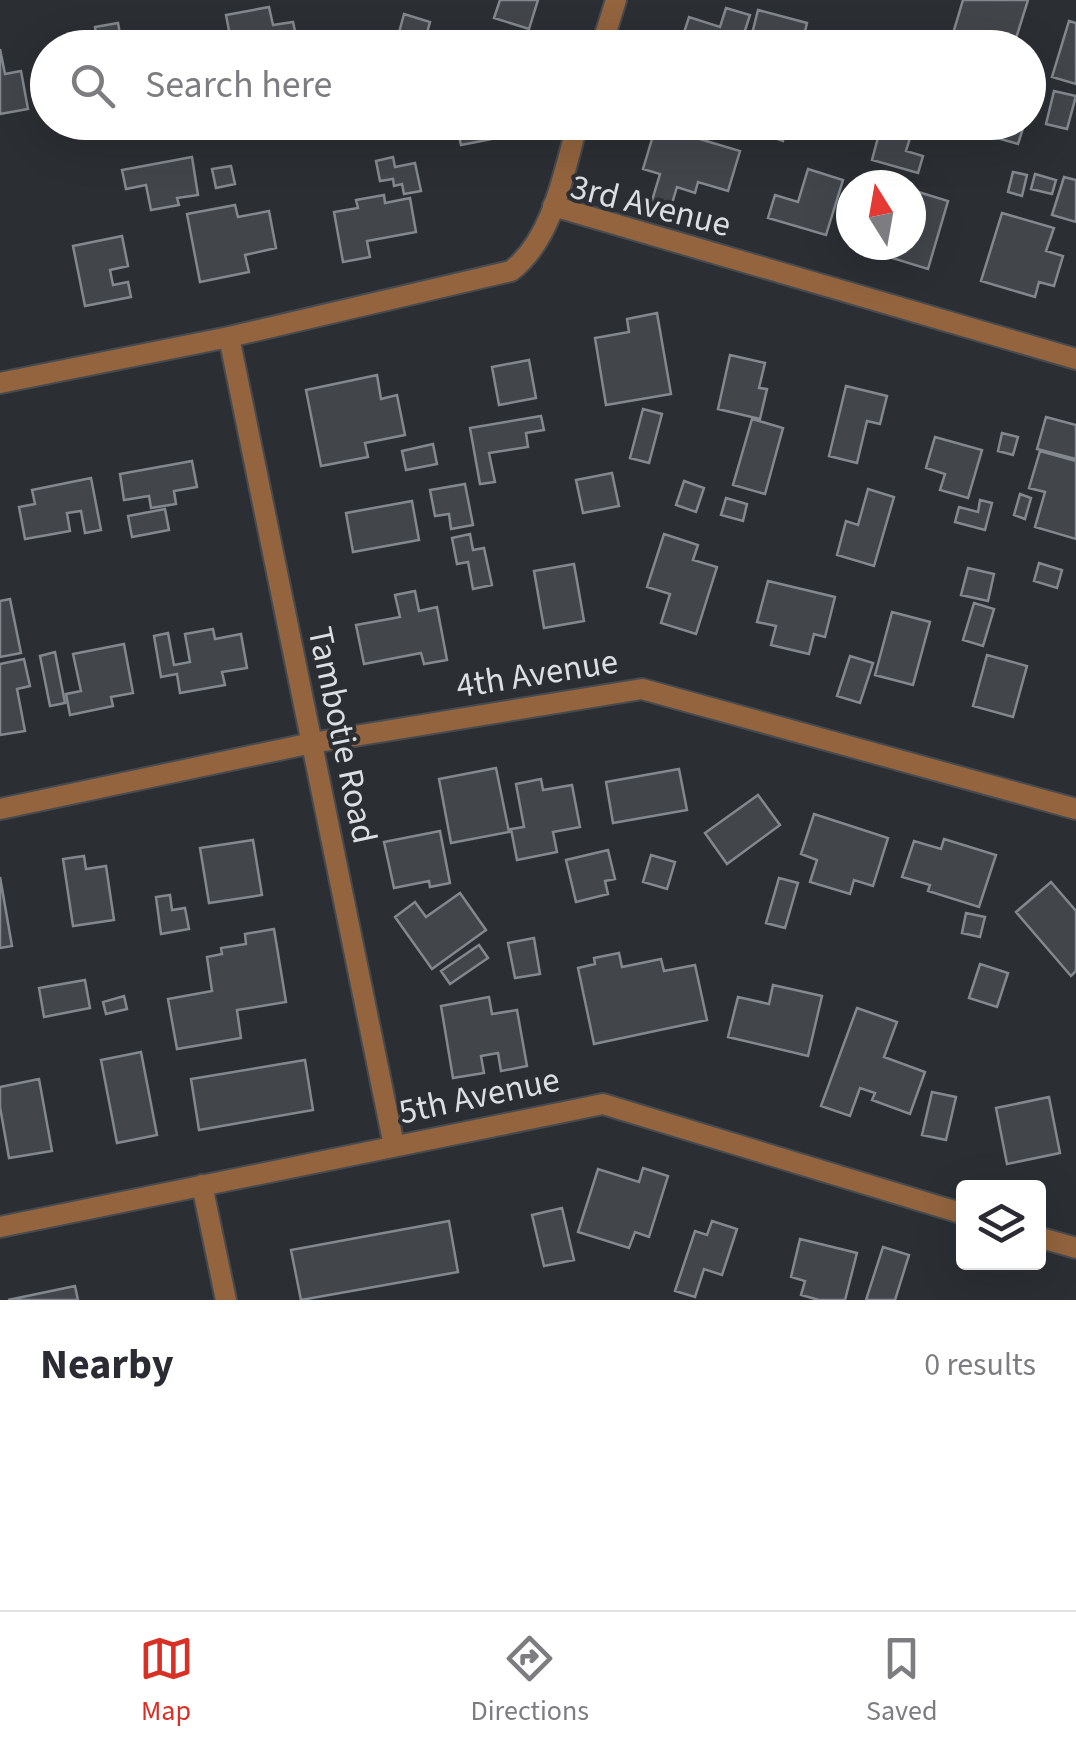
<!DOCTYPE html>
<style>
:root{--surface:#fff;--page:#f2f2f3;--text:#2b2b33;--muted:#7c7c81;--line:#e1e1e2;--accent:#d93025}
body{margin:0;font-family:"Source Sans 3",sans-serif;background:var(--page);color:var(--text)}
.controls{position:absolute;right:30px;bottom:30px;display:grid;overflow:hidden;border-radius:10px;box-shadow:0 10px 40px #0002}
.controls button{width:90px;height:90px;display:grid;place-items:center;padding:0;border:0;border-bottom:2px solid var(--line);background:var(--surface);color:var(--text);font:50px sans-serif}
.compass{position:absolute;left:836px;top:170px;width:90px;height:90px;border-radius:50%;background:var(--surface);box-shadow:0 10px 40px #0002;rotate:349deg}
.list{margin:0;padding:0;list-style:none}
h2{display:flex;justify-content:space-between;align-items:center;height:130px;margin:0;padding:0 40px;font-size:42px}
h2 small{font-size:32px;font-weight:400;color:var(--muted)}
.icon{flex:none;width:55px;height:55px;fill:none;stroke:currentColor;stroke-width:2;stroke-linecap:round;stroke-linejoin:round}
.map{position:relative;flex:none;width:1076px;height:1300px;overflow:hidden}
.search{position:absolute;background:var(--surface);box-shadow:0 10px 40px #0002;left:30px;right:30px;top:30px;height:110px;display:flex;align-items:center;gap:25px;box-sizing:border-box;padding:0 35px;border-radius:55px;color:var(--muted);font-size:38px}
.sheet{height:310px;background:var(--surface)}
nav{display:flex;justify-content:space-around;align-items:center;box-sizing:border-box;height:140px;border-top:2px solid var(--line);background:var(--surface);font-size:28px;color:var(--muted)}
nav a{display:grid;justify-items:center;gap:5px}
nav .on{color:var(--accent)}
.map>svg:first-child{display:block}
</style>
<div class="map">
<svg width="1076" height="1300" viewBox="0 0 1076 1300">
<rect width="100%" height="100%" fill="#2b2f33"/>
<path fill="#42464b" stroke="#83888e" stroke-width="2.5" d="M500 0H538L529 29 494 18Z
M963 0H1028L1013 48H986L952 37Z
M269 7 273 25 293 22 298 45 246 48 244 39 231 41 226 15Z
M726 8 750 15 741 43 750 48H679L689 17 720 27Z
M758 10 807 23 801 48H774L775 44 751 38Z
M404 14 430 22 423 47 397 40Z
M1069 21 1076 23V84L1052 77Z
M118 23 121 39 157 33 159 48H98L95 27Z
M0 49 5 74 21 71 28 109 0 114Z
M1054 91 1076 96 1067 129 1046 124Z
M439 122H500L502 137 461 145 457 127 440 130Z
M756 122H789L783 141 753 131Z
M997 122H1025L1018 144 994 137Z
M656 126 740 151 728 191 698 182 695 193 677 187 670 210 651 204 660 174 643 169Z
M880 130 910 138 906 151 923 156 918 173 872 160Z
M192 157 198 195 177 198 179 205 151 210 146 185 126 189 122 170Z
M393 157 395 167 415 163 421 191 404 194 402 184 394 186 393 179 380 181 376 161Z
M231 166 235 184 216 188 212 169Z
M808 169 843 180 826 235 768 218 775 195 798 202Z
M1013 172 1027 175 1022 196 1008 192Z
M1035 174 1056 180 1052 194 1031 189Z
M1064 177 1076 180V222L1052 215Z
M912 190 948 201 928 269 892 258 896 245H911Z
M384 195 385 203 410 198 416 232 367 241 370 257 343 262 334 212 358 208 356 200Z
M235 205 238 217 269 211 276 248 245 255 249 272 200 282 187 214Z
M1002 213 1054 228 1046 251 1063 256 1054 286 1039 282 1035 297 981 281Z
M122 236 128 266 110 270 113 285 128 282 131 297 85 306 73 246Z
M657 313 671 394 606 405 595 338 629 332 627 319Z
M730 355 765 363 759 388 767 389 760 419 718 409Z
M529 360 536 398 499 405 492 367Z
M377 375 381 399 397 395 405 435 365 443 368 457 321 466 306 390Z
M846 386 887 396 880 424 867 421 857 463 829 456Z
M643 409 662 414 649 463 630 458Z
M541 416 544 430 526 433 528 447 489 453 495 482 480 484 470 428Z
M1046 417 1076 425V459L1037 449Z
M752 419 783 428 765 494 733 485Z
M1002 433 1018 437 1013 455 998 451Z
M935 437 982 450 968 498 940 490 945 474 926 468Z
M433 444 437 464 406 470 402 451Z
M1040 451 1076 461V539L1035 527 1045 492 1029 488Z
M192 461 197 487 174 491 176 504 151 508 149 496 124 500 120 474Z
M612 473 619 506 583 513 576 480Z
M91 478 101 530 85 533 81 511 67 513 70 531 25 539 19 507 35 504 32 490Z
M684 481 704 488 696 512 676 505Z
M465 484 473 525 451 529 449 514 435 516 430 490Z
M868 489 894 497 874 566 837 555 846 521 858 525Z
M1020 494 1031 498 1025 519 1014 515Z
M726 498 747 504 743 521 721 515Z
M980 500 992 503 985 530 955 522 959 507 978 512Z
M412 501 419 540 353 552 346 513Z
M165 509 169 530 132 537 128 516Z
M470 534 473 550 484 548 492 585 473 589 468 562 457 564 452 538Z
M664 534 698 545 693 560 717 567 696 634 661 623 670 594 647 587Z
M1039 563 1062 570 1057 588 1034 581Z
M574 564 584 621 544 628 534 571Z
M968 568 994 574 988 601 961 595Z
M768 581 835 597 825 637 814 634 809 654 771 645 776 626 757 622Z
M415 591 419 611 437 607 447 660 424 664 421 653 364 664 356 625 400 617 395 595Z
M10 599 21 653 0 657V601Z
M974 603 994 609 983 646 963 640Z
M892 612 930 622 913 685 875 675Z
M213 629 215 639 241 634 247 668 222 672 225 685 180 693 177 674 161 677 154 636 168 633 174 665 190 662 185 634Z
M124 644 133 693 111 697 113 706 70 715 66 694 81 691 73 654Z
M55 652 65 703 50 706 40 656Z
M987 655 1027 666 1013 717 973 706Z
M850 656 873 663 860 703 837 696Z
M24 659 30 686 17 689 25 731 0 735V664Z
M496 768 509 832 451 843 439 779Z
M679 769 687 810 613 823 606 782Z
M541 779 543 790 572 785 580 827 553 832 557 852 517 860 511 829 524 827 516 784Z
M758 795 780 825 727 864 705 833Z
M814 814 888 838 873 886 854 880 850 894 810 882 817 860 801 854Z
M440 831 450 883 430 887 429 881 394 888 384 842Z
M944 839 996 855 979 907 928 891 930 885 902 877 914 841 941 849Z
M253 840 262 895 209 903 200 848Z
M608 850 615 879 605 881 608 894 576 902 566 860Z
M651 855 675 862 667 889 643 882Z
M84 856 86 869 106 866 114 920 73 926 63 859Z
M0 877 12 946 0 948Z
M779 878 798 883 785 928 766 923Z
M1051 882 1076 911V971L1071 976 1016 912Z
M460 893 486 930 432 969 395 917 415 902 426 917Z
M170 895 172 910 185 908 189 929 161 934 156 897Z
M966 913 985 917 980 937 962 933Z
M274 929 286 1002 237 1010 241 1038 177 1049 168 999 212 991 207 957 222 954 221 948 246 944 245 934Z
M534 938 540 974 515 978 508 943Z
M479 945 488 958 450 984 441 971Z
M619 953 622 967 661 959 664 971 695 965 707 1020 594 1044 578 968 595 964 594 958Z
M980 964 1008 973 997 1007 969 998Z
M85 980 90 1008 44 1017 39 988Z
M773 985 822 996 808 1056 728 1037 738 997 769 1004Z
M124 996 127 1009 106 1014 103 1002Z
M489 997 492 1014 517 1010 527 1066 501 1071 498 1053 481 1056 484 1073 453 1078 441 1006Z
M857 1008 897 1022 884 1057 925 1072 910 1114 872 1100 875 1093 860 1088 850 1116 821 1106Z
M141 1052 157 1135 117 1143 101 1060Z
M305 1060 313 1110 199 1130 191 1079Z
M39 1079 52 1151 9 1158 0 1107V1087Z
M932 1092 956 1097 946 1140 922 1135Z
M1049 1097 1060 1153 1007 1164 996 1108Z
M643 1168 668 1176 649 1237 635 1232 629 1248 578 1232 598 1169 639 1182Z
M562 1208 574 1260 544 1266 532 1215Z
M449 1221 458 1272 301 1300 291 1250Z
M712 1221 737 1229 722 1275 704 1269 695 1297 675 1291 695 1231 707 1235Z
M800 1239 857 1253 845 1300H819L801 1295 805 1281 791 1277Z
M883 1247 909 1255 895 1300H866Z
M75 1286 78 1300H8Z"/>
<g fill="none" stroke-linecap="round" stroke-linejoin="round">
<defs>
<path id="street" d="M601 48 616 0
M553 206 1076 359
M229 337 394 1146
M0 383 229 337 511 271C553 239 564 171 578 122
M0 809 312 743 642 689 1076 809
M202 1185 226 1300
M0 1227 603 1104 964 1214
M1038 1237 1076 1248"/>
</defs>
<use href="#street" stroke="#474b4f" stroke-width="24"/>
<use href="#street" stroke="#93643e" stroke-width="20"/>
</g>
<g text-anchor="middle" stroke-width="8" stroke-linejoin="round" paint-order="stroke">
<g font-size="35" fill="#dcdfe2" stroke="#2b2f33">
<text transform="translate(651 205) rotate(14)" y="12">3rd Avenue</text>
<text transform="translate(537 673) rotate(-9)" y="12">4th Avenue</text>
<text transform="translate(343 735) rotate(78)" y="12">Tambotie Road</text>
<text transform="translate(479 1095) rotate(-12)" y="12">5th Avenue</text>
</g>
</g>
</svg>
<div class="controls">
<button><svg class="icon" aria-label="layers" viewBox="0 0 24 24"><path d="M12 4l9 5-9 5-9-5zM3 14l9 5 9-5"/></svg></button>
</div>
<svg class="compass" viewBox="-18 -18 36 36"><path d="M0-13l5 13h-10z" fill="#e53935"/><path d="M0 13l5-13h-10z" fill="#7c7c81"/></svg>
<div class="search"><svg class="icon" aria-label="search" viewBox="0 0 24 24"><circle cx="10" cy="10" r="6"/><path d="M15 15l6 6"/></svg>Search here</div>
</div>
<section class="sheet">
<h2>Nearby<small>0 results</small></h2>
<ul class="list">
</ul>
</section>
<nav>
<a class="on"><svg class="icon" aria-label="map" viewBox="0 0 24 24"><path d="M3 6l6-2 6 2 6-2v14l-6 2-6-2-6 2zM9 4v14M15 6v14"/></svg>Map</a>
<a><svg class="icon" aria-label="directions" viewBox="0 0 24 24"><path d="M12 3l9 9-9 9-9-9zM9 14v-3h6M13 9l2 2-2 2"/></svg>Directions</a>
<a><svg class="icon" aria-label="saved" viewBox="0 0 24 24"><path d="M7 4h10v16l-5-4-5 4z"/></svg>Saved</a>
</nav>
